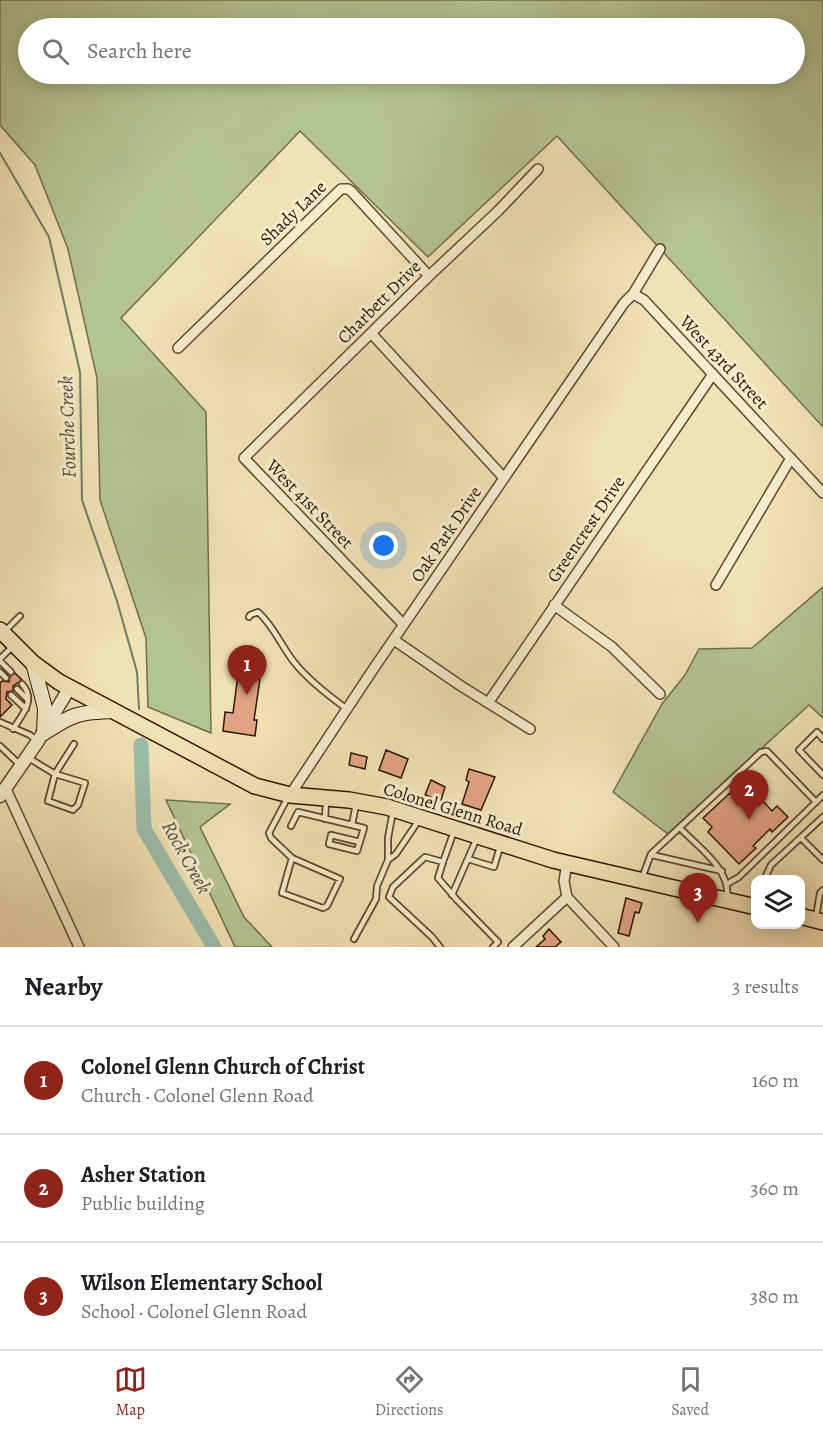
<!DOCTYPE html>
<meta charset="utf-8">
<style>
:root{--surface:#fff;--page:#f2f2f2;--text:#202124;--muted:#757577;--line:#e0e0e0;--accent:#8f2418}
body{margin:0;font-family:Alegreya,serif;background:var(--page);color:var(--text)}
.controls{position:absolute;right:18px;bottom:18px;display:grid;overflow:hidden;border-radius:12px;box-shadow:0 3px 15px #0003}
.controls button{width:54px;height:54px;display:grid;place-items:center;padding:0;border:0;border-bottom:2px solid var(--line);background:var(--surface);color:var(--text);font:30px sans-serif}
.you{position:absolute;left:384px;top:546px;width:21px;height:21px;margin:-15px;border:4px solid #fff;border-radius:50%;background:#1a73e8;box-shadow:0 0 0 9px #1a73e833}
.badge{display:grid;place-items:center;width:39px;height:39px;border-radius:50%;background:var(--accent);color:#fff;font-size:20px;font-weight:700}
.pin{position:absolute;translate:-50% -50px;filter:drop-shadow(0 2px 3px #0008)}
.pin::after{content:'';position:absolute;top:32px;width:21px;height:18px;background:inherit;clip-path:polygon(0 0,100% 0,50% 100%)}
.list{margin:0;padding:0;list-style:none}
h2{display:flex;justify-content:space-between;align-items:center;height:78px;margin:0;padding:0 24px;font-size:26px}
h2 small{font-size:20px;font-weight:400;color:var(--muted)}
.list li{display:grid;grid-template-columns:39px 1fr auto;gap:18px;align-items:center;box-sizing:border-box;height:108px;padding:0 24px;border-top:2px solid var(--line)}
.list b{display:block;font-size:22px;white-space:nowrap}
.list p{margin:0;font-size:20px;white-space:nowrap;color:var(--muted)}
.list em{font-size:20px;font-style:normal;color:var(--muted)}
.icon{flex:none;width:33px;height:33px;fill:none;stroke:currentColor;stroke-width:2;stroke-linecap:round;stroke-linejoin:round}
.map{position:relative;flex:none;width:823px;height:947px;overflow:hidden}
.search{position:absolute;background:var(--surface);box-shadow:0 3px 15px #0003;left:18px;right:18px;top:18px;height:66px;display:flex;align-items:center;gap:15px;box-sizing:border-box;padding:0 21px;border-radius:33px;color:var(--muted);font-size:22px}
.sheet{height:402px;background:var(--surface)}
nav{display:flex;justify-content:space-around;align-items:center;box-sizing:border-box;height:84px;border-top:2px solid var(--line);background:var(--surface);font-size:16px;color:var(--muted)}
nav a{display:grid;justify-items:center;gap:3px}
nav .on{color:var(--accent)}
.map>svg:first-child{display:block}
</style>
<div class="map">
<svg width="823" height="947" viewBox="0 0 823 947">
<rect width="100%" height="100%" fill="#f1e2b3"/>
<filter id="stains"><feTurbulence type="fractalNoise" baseFrequency=".00333" numOctaves="4"/><feColorMatrix values="0 0 0 0 .2 0 0 0 0 .09 0 0 0 0 .02 0 0 0 .5 -.17"/></filter>
<radialGradient id="worn" r=".72"><stop offset=".6" stop-color="#630" stop-opacity="0"/><stop offset="1" stop-color="#630" stop-opacity=".3"/></radialGradient>
<path fill="#b4c491" stroke="#706d4a" stroke-width="1.5" fill-rule="evenodd" d="M0 0H823V427L557 136 428 257 300 131 121 318 206 412 211 733 148 707 146 638 100 500 97 378 68 249 35 165 0 125ZM28 28H794V74H28Z
M823 587V718L809 705 668 834 613 792 662 704 685 675 699 649 752 648Z
M166 800 230 804 200 827 244 917 272 947H235Z"/>
<g fill="none" stroke-linecap="round" stroke-linejoin="round">
<path stroke="#6f7b67" stroke-width="2" d="M0 153 49 237 80 372 82 500 117 601 137 672 139 709"/>
<path stroke="#9bbeab" stroke-width="15" d="M141 745 144 829 214 947"/>
</g>
<path fill="#e2a583" stroke="#2d1602" stroke-width="1.5" d="M15 673 22 680 13 686V691L7 692 6 699 12 705 0 717V683L2 681 9 682 10 676Z
M238 675 260 679 254 720H257L255 736 223 731 225 712 233 713Z
M386 750 408 759 401 778 379 770Z
M351 753 367 757 365 769 349 765Z
M469 769 495 777 481 810 462 804 469 782 466 780Z
M431 780 445 787 441 800 425 795Z
M744 780 772 811 777 806 788 817 772 832 770 829 753 846 756 848 739 864 708 832 712 827 703 818Z
M626 898 642 903 639 913 635 912 629 936 618 933Z
M549 929 561 942 555 947H536L545 939 543 936Z"/>
<g fill="none" stroke-linecap="round" stroke-linejoin="round">
<defs>
<path id="service" d="M249 617 250 615 258 612C274 626 281 646 294 662 308 680 329 696 347 709
M5 631 20 616
M0 659 12 647
M0 661 11 672
M0 672 6 678
M17 689 28 700
M11 695 26 709
M0 722 30 735 37 741
M13 729C23 714 36 699 22 684
M823 739 817 732 799 750 823 775
M0 746 20 765
M27 757 55 774 48 801 73 810 78 805 85 783 55 774 74 744
M288 797 269 833 271 838 292 858 340 879 327 906 323 908 282 893 292 858
M325 819 326 801
M352 825 364 828 357 851 329 844 331 835 360 842
M291 826 298 812 352 825 356 804
M680 828C698 847 731 869 727 898
M801 838 823 860
M652 855 722 871
M468 859 494 867 500 847
M388 860 396 854 419 820
M443 862 438 878 457 900 498 942 493 947
M642 878 651 854 761 752 767 751 816 802
M764 880 771 865 823 817
M727 884 739 877 823 795
M452 895 476 840
M816 917 820 893 823 890
M354 939 376 899 377 886 388 860V838L393 811
M440 947 432 937 389 897 393 887 425 857 443 862 454 831"/>
<path id="minor" d="M633 294 644 300 823 493
M371 333 504 478
M178 348 341 189H348L351 191 429 276
M716 585 791 458
M554 605 612 647 660 694
M403 624 244 458 429 276 498 211 538 169
M394 640 461 686 530 729
M488 703 713 374
M5 787 79 947
M290 795 374 668 624 303 633 294 660 249
M567 863 564 881 567 897 614 947
M513 947 567 897"/>
<path id="tertiary" d="M0 796 38 741 70 687"/>
<path id="secondary" d="M33 663 45 708 44 733
M44 733C73 714 79 712 114 711"/>
<path id="primary" d="M0 630 33 663 59 682 255 786 290 795 349 800 387 807 553 860 756 907
M800 916 823 922"/>
</defs>
<use href="#service" stroke="#5e492e" stroke-width="8"/>
<use href="#minor" stroke="#5e492e" stroke-width="12"/>
<use href="#tertiary" stroke="#5e492e" stroke-width="15"/>
<use href="#secondary" stroke="#2d1602" stroke-width="16"/>
<use href="#primary" stroke="#2d1602" stroke-width="18"/>
<use href="#service" stroke="#f6ecce" stroke-width="4.5"/>
<use href="#minor" stroke="#f6ecce" stroke-width="9"/>
<use href="#tertiary" stroke="#f6ecce" stroke-width="12"/>
<use href="#secondary" stroke="#f6ecce" stroke-width="14"/>
<use href="#primary" stroke="#f1e2b3" stroke-width="15"/>
</g>
<g text-anchor="middle" stroke-width="6" stroke-linejoin="round" paint-order="stroke">
<g font-size="18" fill="#2d1602" stroke="#f6ecce">
<text transform="translate(293 213) rotate(-44)" y="6">Shady Lane</text>
<text transform="translate(379 302) rotate(-45)" y="6">Charbett Drive</text>
<text transform="translate(724 362) rotate(47)" y="6">West 43rd Street</text>
<text transform="translate(310 504) rotate(46)" y="6">West 41st Street</text>
<text transform="translate(586 529) rotate(-56)" y="6">Greencrest Drive</text>
<text transform="translate(446 534) rotate(-56)" y="6">Oak Park Drive</text>
<text transform="translate(453 809) rotate(17)" y="6">Colonel Glenn Road</text>
</g>
<g font-size="20" font-style="italic" fill="#54513d" stroke="#f6ecce">
<text transform="translate(67 427) rotate(-92)" y="7">Fourche Creek</text>
<text transform="translate(187 857) rotate(61)" y="7">Rock Creek</text>
</g>
</g>
<rect width="100%" height="100%" filter="url(#stains)"/>
<rect width="100%" height="100%" fill="url(#worn)"/>
</svg>
<div class="controls">
<button><svg class="icon" aria-label="layers" viewBox="0 0 24 24"><path d="M12 4l9 5-9 5-9-5zM3 14l9 5 9-5"/></svg></button>
</div>
<div class="you"></div>
<div class="pin badge" style="left:247px;top:695px">1</div>
<div class="pin badge" style="left:749px;top:820px">2</div>
<div class="pin badge" style="left:698px;top:923px">3</div>
<div class="search"><svg class="icon" aria-label="search" viewBox="0 0 24 24"><circle cx="10" cy="10" r="6"/><path d="M15 15l6 6"/></svg>Search here</div>
</div>
<section class="sheet">
<h2>Nearby<small>3 results</small></h2>
<ul class="list">
<li><span class="badge">1</span><div><b>Colonel Glenn Church of Christ</b><p>Church · Colonel Glenn Road</p></div><em>160 m</em></li>
<li><span class="badge">2</span><div><b>Asher Station</b><p>Public building</p></div><em>360 m</em></li>
<li><span class="badge">3</span><div><b>Wilson Elementary School</b><p>School · Colonel Glenn Road</p></div><em>380 m</em></li>
</ul>
</section>
<nav>
<a class="on"><svg class="icon" aria-label="map" viewBox="0 0 24 24"><path d="M3 6l6-2 6 2 6-2v14l-6 2-6-2-6 2zM9 4v14M15 6v14"/></svg>Map</a>
<a><svg class="icon" aria-label="directions" viewBox="0 0 24 24"><path d="M12 3l9 9-9 9-9-9zM9 14v-3h6M13 9l2 2-2 2"/></svg>Directions</a>
<a><svg class="icon" aria-label="saved" viewBox="0 0 24 24"><path d="M7 4h10v16l-5-4-5 4z"/></svg>Saved</a>
</nav>
